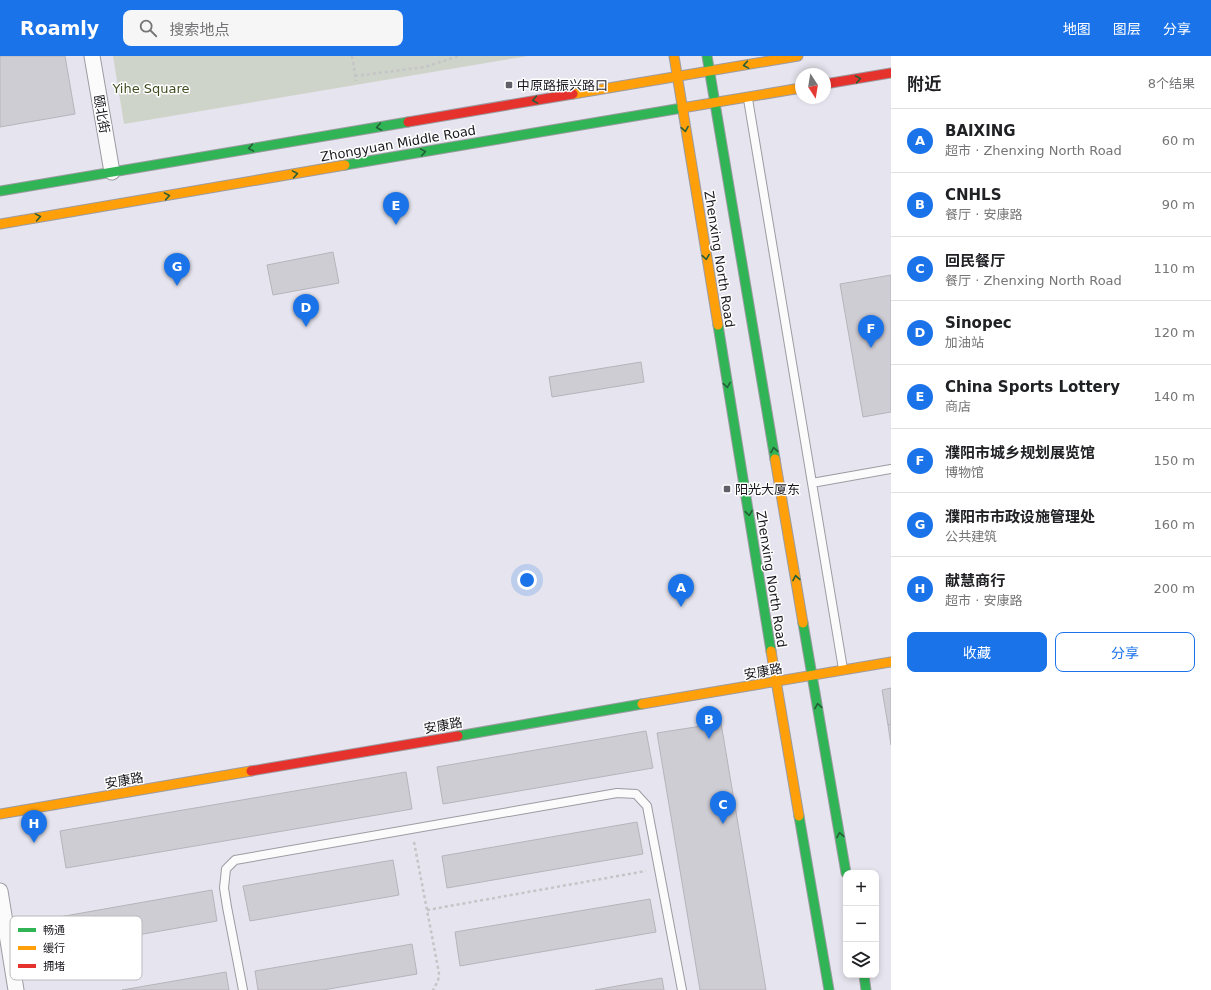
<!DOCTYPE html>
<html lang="zh">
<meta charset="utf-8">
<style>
:root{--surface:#fff;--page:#f6f6f6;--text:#202124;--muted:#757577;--line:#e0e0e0;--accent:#1a73e8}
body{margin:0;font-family:"DejaVu Sans","Noto Sans SC",sans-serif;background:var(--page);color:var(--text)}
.controls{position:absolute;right:12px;bottom:12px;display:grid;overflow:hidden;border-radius:8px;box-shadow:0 2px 6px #0003}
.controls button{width:36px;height:36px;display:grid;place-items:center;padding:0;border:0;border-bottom:1px solid var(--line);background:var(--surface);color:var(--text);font:20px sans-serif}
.compass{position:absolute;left:795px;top:12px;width:36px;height:36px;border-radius:50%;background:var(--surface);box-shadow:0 2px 6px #0003;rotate:168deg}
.you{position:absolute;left:527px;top:524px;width:14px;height:14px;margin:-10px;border:3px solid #fff;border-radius:50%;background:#1a73e8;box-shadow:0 0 0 6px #1a73e833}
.badge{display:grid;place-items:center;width:26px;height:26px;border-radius:50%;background:var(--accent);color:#fff;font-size:13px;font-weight:700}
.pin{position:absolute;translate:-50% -33px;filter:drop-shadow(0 1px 2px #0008)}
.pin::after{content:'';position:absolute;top:21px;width:14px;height:12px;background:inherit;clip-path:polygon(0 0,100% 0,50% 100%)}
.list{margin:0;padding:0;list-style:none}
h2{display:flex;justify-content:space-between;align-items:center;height:52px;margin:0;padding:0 16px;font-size:17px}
h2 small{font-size:13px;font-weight:400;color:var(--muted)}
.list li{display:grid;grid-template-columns:26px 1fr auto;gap:12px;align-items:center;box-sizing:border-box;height:64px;padding:0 16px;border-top:1px solid var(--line)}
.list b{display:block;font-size:15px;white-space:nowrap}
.list p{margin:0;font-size:13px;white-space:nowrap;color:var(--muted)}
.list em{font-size:13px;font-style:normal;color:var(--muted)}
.actions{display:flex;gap:8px;padding:12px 16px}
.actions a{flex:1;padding:9px 0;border:1px solid var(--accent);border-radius:8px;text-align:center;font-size:14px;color:var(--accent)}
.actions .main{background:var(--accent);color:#fff}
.icon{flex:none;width:22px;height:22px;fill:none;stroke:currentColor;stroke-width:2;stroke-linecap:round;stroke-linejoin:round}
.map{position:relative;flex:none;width:891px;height:934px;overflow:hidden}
header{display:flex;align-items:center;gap:24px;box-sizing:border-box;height:56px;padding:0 20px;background:var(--accent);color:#fff}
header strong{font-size:19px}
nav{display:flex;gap:22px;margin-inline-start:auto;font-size:14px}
.search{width:280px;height:36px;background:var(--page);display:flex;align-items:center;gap:10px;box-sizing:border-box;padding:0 14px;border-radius:8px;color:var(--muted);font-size:15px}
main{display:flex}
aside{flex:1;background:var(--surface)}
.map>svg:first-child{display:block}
</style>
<header>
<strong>Roamly</strong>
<div class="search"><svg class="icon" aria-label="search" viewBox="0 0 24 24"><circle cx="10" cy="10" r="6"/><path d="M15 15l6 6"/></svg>搜索地点</div>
<nav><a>地图</a><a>图层</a><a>分享</a></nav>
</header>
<main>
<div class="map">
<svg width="891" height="934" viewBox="0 0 891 934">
<rect width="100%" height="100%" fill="#e6e4ee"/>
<path fill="#cfd4ca" d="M113 0H528L124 68Z"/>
<path fill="#cfcdd4" stroke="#b6b4bb" d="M0 0H65L75 58 0 71Z
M333 196 339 227 273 239 267 209Z
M891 219V356L863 361 840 228Z
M641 306 644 326 552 341 549 321Z
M891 632V668L888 669 882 634Z
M721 667 766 934H700L657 677Z
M891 668V689L888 669Z
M646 675 653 712 443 748 437 711Z
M406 716 412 753 66 812 60 775Z
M637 766 643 798 447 832 442 800Z
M393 804 399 839 250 865 243 830Z
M212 834 217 865 47 895 42 864Z
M650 843 656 876 460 910 455 876Z
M412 888 417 918 323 934H258L255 915Z
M226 916 229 934H122Z
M662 922 664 934H595Z"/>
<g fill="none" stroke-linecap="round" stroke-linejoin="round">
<defs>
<path id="lane" d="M748 43 843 613
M812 427 891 413
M243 934 227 851 224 832 226 813 235 804 617 737 636 738 647 750 682 934"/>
<path id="street" d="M92 0 112 116
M0 835 16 934"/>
<path id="fast" d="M707 0 775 403
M345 109 682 52
M0 135 408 66
M718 269 771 595
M803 567 846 817
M458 680 642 648
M799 760 829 934
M864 919 866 934"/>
<path id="slow" d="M674 0 718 269
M573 38 798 0
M682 52 801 32
M0 168 345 109
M775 403 803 567
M771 595 799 760
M642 648 891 606
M0 758 251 715"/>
<path id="jam" d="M825 28 891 17
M408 66 573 38
M251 715 458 680"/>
</defs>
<use href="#lane" stroke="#9c9ba2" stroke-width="10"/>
<use href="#street" stroke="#9c9ba2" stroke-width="17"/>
<use href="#fast" stroke="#9c9ba2" stroke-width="11"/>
<use href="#slow" stroke="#9c9ba2" stroke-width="11"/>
<use href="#jam" stroke="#9c9ba2" stroke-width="11"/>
<path stroke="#c5c4c7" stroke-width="2.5" stroke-dasharray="3 3" stroke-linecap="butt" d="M352 0 356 25
M355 20 425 11 459 0
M414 786 439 917 438 925 433 934
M427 854 646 815"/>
<use href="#lane" stroke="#fbfbfc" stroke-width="8"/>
<use href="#street" stroke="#fbfbfc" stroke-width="15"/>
<use href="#fast" stroke="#30b455" stroke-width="9"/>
<use href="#slow" stroke="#ff9f0a" stroke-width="9"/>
<use href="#jam" stroke="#e5322d" stroke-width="9"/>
</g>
<defs><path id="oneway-chevron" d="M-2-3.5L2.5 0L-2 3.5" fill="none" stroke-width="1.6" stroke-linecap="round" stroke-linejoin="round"/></defs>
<g stroke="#245e37">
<use href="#oneway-chevron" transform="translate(746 9) rotate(170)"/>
<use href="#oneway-chevron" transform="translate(858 23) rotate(-10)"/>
<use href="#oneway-chevron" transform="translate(535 44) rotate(170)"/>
<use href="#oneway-chevron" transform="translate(379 71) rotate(170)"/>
<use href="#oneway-chevron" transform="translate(685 73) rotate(81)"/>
<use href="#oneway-chevron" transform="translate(251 92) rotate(170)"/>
<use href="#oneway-chevron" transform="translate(423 96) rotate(-10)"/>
<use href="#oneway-chevron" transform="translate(295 118) rotate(-10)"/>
<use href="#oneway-chevron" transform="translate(167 140) rotate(-10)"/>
<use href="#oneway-chevron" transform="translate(38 161) rotate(-10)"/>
<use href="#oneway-chevron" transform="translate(706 201) rotate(81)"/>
<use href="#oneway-chevron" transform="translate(727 329) rotate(81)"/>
<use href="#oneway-chevron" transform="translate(774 394) rotate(-100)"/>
<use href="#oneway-chevron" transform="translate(749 457) rotate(81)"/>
<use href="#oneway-chevron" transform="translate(796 522) rotate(-100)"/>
<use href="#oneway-chevron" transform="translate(818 650) rotate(-100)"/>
<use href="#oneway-chevron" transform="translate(840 779) rotate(-100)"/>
</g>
<g fill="#615f67" stroke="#fff" stroke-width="1.5">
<rect x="505" y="25" width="8" height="8" rx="2"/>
<rect x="723" y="429" width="8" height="8" rx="2"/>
</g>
<g text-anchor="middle" stroke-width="3" stroke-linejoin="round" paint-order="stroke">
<g font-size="13" fill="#1a181e" stroke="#fff" text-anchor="start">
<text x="517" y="34">中原路振兴路口</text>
<text x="735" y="438">阳光大厦东</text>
</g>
<g font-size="13" fill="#3f4e21" stroke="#fff">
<text x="151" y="37">Yihe Square</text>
</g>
<g font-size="13" fill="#1a181e" stroke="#fff">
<text transform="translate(102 58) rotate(80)" y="5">颐北街</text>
<text transform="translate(398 87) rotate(-10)" y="5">Zhongyuan Middle Road</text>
<text transform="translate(720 203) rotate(81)" y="5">Zhenxing North Road</text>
<text transform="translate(772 523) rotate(81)" y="5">Zhenxing North Road</text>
<text transform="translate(763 615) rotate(-10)" y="5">安康路</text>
<text transform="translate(443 669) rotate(-10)" y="5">安康路</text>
<text transform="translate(124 724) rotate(-10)" y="5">安康路</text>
</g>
</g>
<rect x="10" y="860" width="132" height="64" rx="6" fill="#fff" stroke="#bababc" stroke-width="1"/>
<rect x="18" y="872" width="18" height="4" fill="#30b455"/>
<rect x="18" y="890" width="18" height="4" fill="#ff9f0a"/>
<rect x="18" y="908" width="18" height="4" fill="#e5322d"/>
<g font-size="11" fill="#1a181e">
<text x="43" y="878">畅通</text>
<text x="43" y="896">缓行</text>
<text x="43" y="914">拥堵</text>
</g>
</svg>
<div class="controls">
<button>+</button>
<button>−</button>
<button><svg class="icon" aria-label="layers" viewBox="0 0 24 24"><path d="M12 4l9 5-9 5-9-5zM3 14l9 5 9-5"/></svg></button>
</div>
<svg class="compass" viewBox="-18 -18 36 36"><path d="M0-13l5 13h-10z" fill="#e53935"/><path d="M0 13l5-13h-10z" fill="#757577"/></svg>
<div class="you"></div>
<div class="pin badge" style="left:681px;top:551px">A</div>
<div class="pin badge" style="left:709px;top:683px">B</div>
<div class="pin badge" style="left:723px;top:768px">C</div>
<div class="pin badge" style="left:306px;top:271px">D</div>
<div class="pin badge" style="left:396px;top:169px">E</div>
<div class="pin badge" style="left:871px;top:292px">F</div>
<div class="pin badge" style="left:177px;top:230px">G</div>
<div class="pin badge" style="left:34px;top:787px">H</div>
</div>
<aside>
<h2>附近<small>8个结果</small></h2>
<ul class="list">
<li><span class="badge">A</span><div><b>BAIXING</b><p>超市 · Zhenxing North Road</p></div><em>60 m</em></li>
<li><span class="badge">B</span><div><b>CNHLS</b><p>餐厅 · 安康路</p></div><em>90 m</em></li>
<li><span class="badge">C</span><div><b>回民餐厅</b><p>餐厅 · Zhenxing North Road</p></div><em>110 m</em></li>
<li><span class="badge">D</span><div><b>Sinopec</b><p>加油站</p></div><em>120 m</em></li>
<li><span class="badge">E</span><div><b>China Sports Lottery</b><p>商店</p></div><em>140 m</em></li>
<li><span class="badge">F</span><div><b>濮阳市城乡规划展览馆</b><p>博物馆</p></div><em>150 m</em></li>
<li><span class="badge">G</span><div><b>濮阳市市政设施管理处</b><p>公共建筑</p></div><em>160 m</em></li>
<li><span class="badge">H</span><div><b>献慧商行</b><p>超市 · 安康路</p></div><em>200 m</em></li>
</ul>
<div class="actions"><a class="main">收藏</a><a>分享</a></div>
</aside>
</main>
